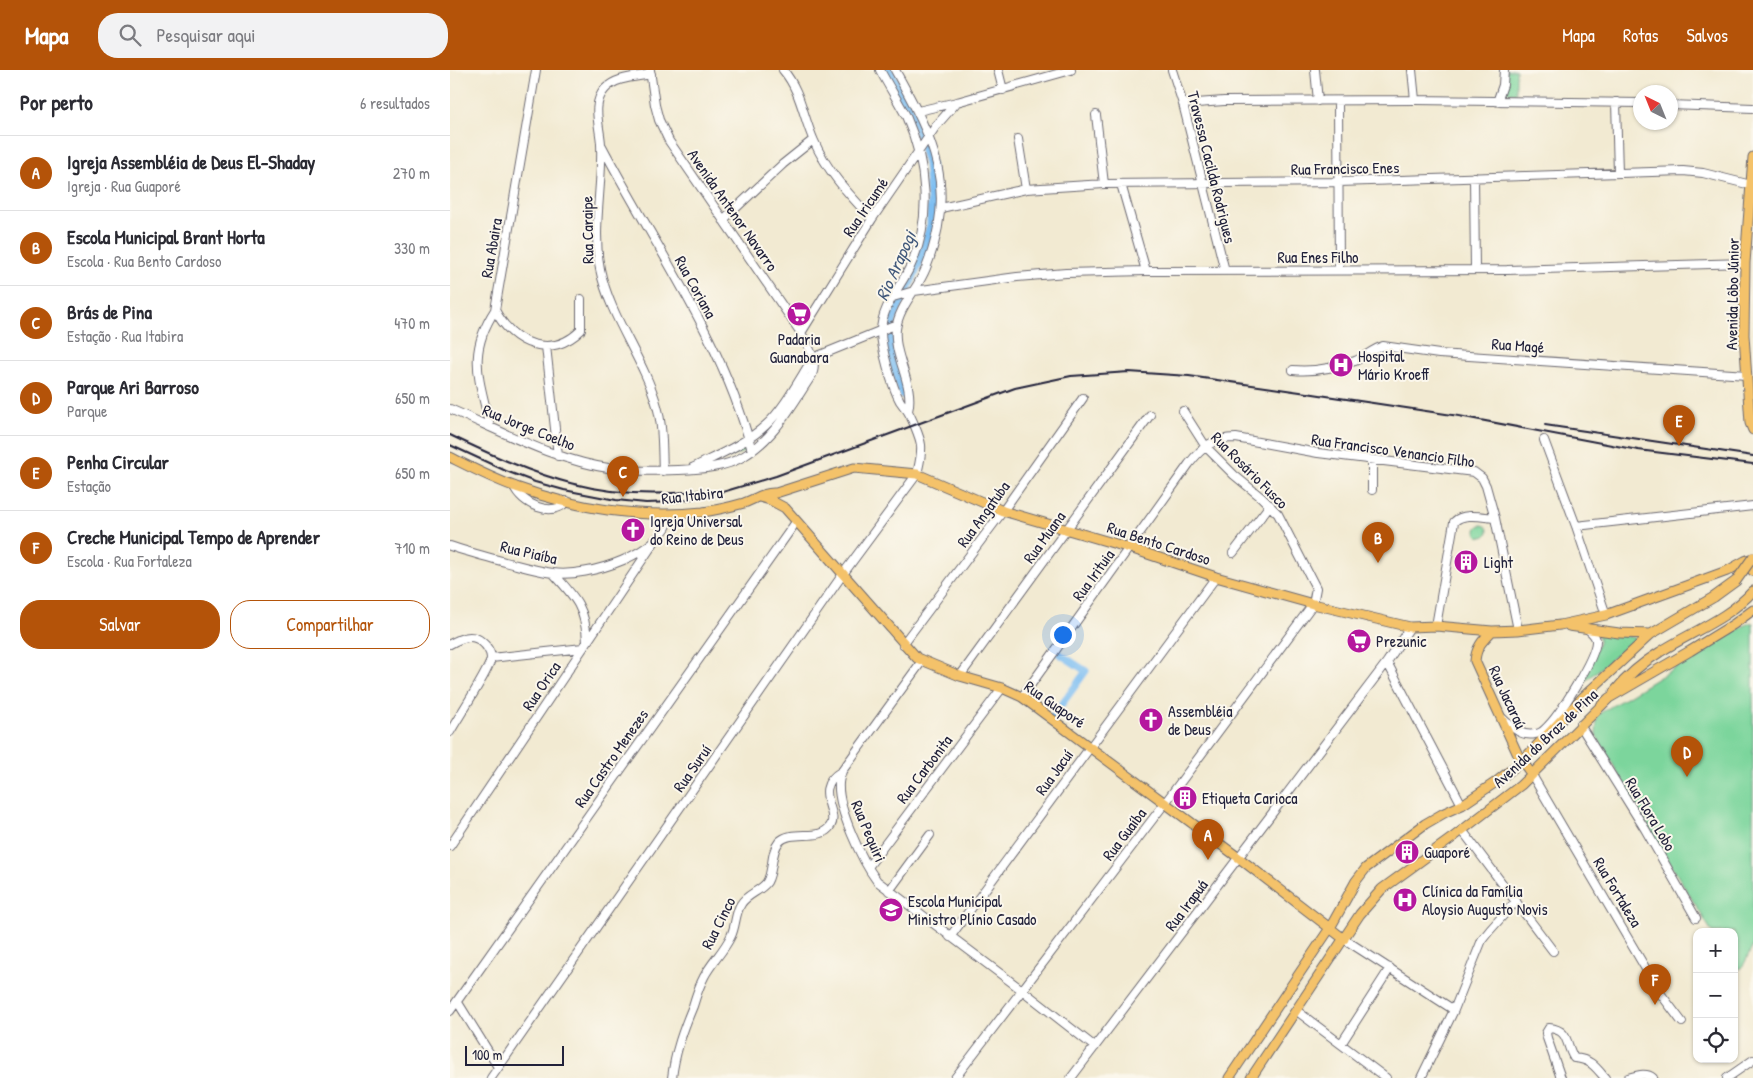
<!DOCTYPE html>
<html lang="pt">
<meta charset="utf-8">
<style>
:root{--surface:#fff;--page:#f2f2f3;--text:#2b2b33;--muted:#7c7c81;--line:#e1e1e2;--accent:#b45309}
body{margin:0;font-family:"Patrick Hand",sans-serif;background:var(--page);color:var(--text)}
.controls{position:absolute;right:15px;bottom:15px;display:grid;overflow:hidden;border-radius:10px;box-shadow:0 1px 4px #0004}
.controls button{width:45px;height:45px;display:grid;place-items:center;padding:0;border:0;border-bottom:1px solid var(--line);background:var(--surface);color:var(--text);font:25px sans-serif}
.compass{position:absolute;left:1183px;top:15px;width:45px;height:45px;border-radius:50%;background:var(--surface);box-shadow:0 1px 4px #0004;rotate:317deg}
.scale{position:absolute;left:15px;bottom:12px;width:99px;box-sizing:border-box;padding-left:5px;border:2px solid #22223b;border-top:0;font-size:14px;line-height:18px;white-space:nowrap;color:#22223b;-webkit-text-stroke:4px #fbf7ec;paint-order:stroke}
.you{position:absolute;left:612px;top:564px;width:18px;height:18px;margin:-12px;border:4px solid #fff;border-radius:50%;background:#1a73e8;box-shadow:0 0 0 8px #1a73e833}
.badge{display:grid;place-items:center;width:32px;height:32px;border-radius:50%;background:var(--accent);color:#fff;font-size:16px;font-weight:700}
.pin{position:absolute;translate:-50% -41px;filter:drop-shadow(0 1px 2px #0008)}
.pin::after{content:'';position:absolute;top:26px;width:18px;height:15px;background:inherit;clip-path:polygon(0 0,100% 0,50% 100%)}
.list{margin:0;padding:0;list-style:none}
h2{display:flex;justify-content:space-between;align-items:center;height:65px;margin:0;padding:0 20px;font-size:21px}
h2 small{font-size:16px;font-weight:400;color:var(--muted)}
.list li{display:grid;grid-template-columns:32px 1fr auto;gap:15px;align-items:center;box-sizing:border-box;height:75px;padding:0 20px;border-top:1px solid var(--line)}
.list b{display:block;font-size:19px;white-space:nowrap}
.list p{margin:0;font-size:16px;white-space:nowrap;color:var(--muted)}
.list em{font-size:16px;font-style:normal;color:var(--muted)}
.actions{display:flex;gap:10px;padding:15px 20px}
.actions a{flex:1;padding:11px 0;border:1px solid var(--accent);border-radius:20px;text-align:center;font-size:18px;color:var(--accent)}
.actions .main{background:var(--accent);color:#fff}
.icon{flex:none;width:28px;height:28px;fill:none;stroke:currentColor;stroke-width:2;stroke-linecap:round;stroke-linejoin:round}
.map{position:relative;flex:none;width:1303px;height:1008px;overflow:hidden}
header{display:flex;align-items:center;gap:30px;box-sizing:border-box;height:70px;padding:0 25px;background:var(--accent);color:#fff}
header strong{font-size:24px}
nav{display:flex;gap:28px;margin-inline-start:auto;font-size:18px}
.search{width:350px;height:45px;background:var(--page);display:flex;align-items:center;gap:12px;box-sizing:border-box;padding:0 18px;border-radius:20px;color:var(--muted);font-size:19px}
main{display:flex}
aside{flex:1;background:var(--surface)}
.map>svg:first-child{display:block}
</style>
<header>
<strong>Mapa</strong>
<div class="search"><svg class="icon" aria-label="search" viewBox="0 0 24 24"><circle cx="10" cy="10" r="6"/><path d="M15 15l6 6"/></svg>Pesquisar aqui</div>
<nav><a>Mapa</a><a>Rotas</a><a>Salvos</a></nav>
</header>
<main>
<aside>
<h2>Por perto<small>6 resultados</small></h2>
<ul class="list">
<li><span class="badge">A</span><div><b>Igreja Assembléia de Deus El-Shaday</b><p>Igreja · Rua Guaporé</p></div><em>270 m</em></li>
<li><span class="badge">B</span><div><b>Escola Municipal Brant Horta</b><p>Escola · Rua Bento Cardoso</p></div><em>330 m</em></li>
<li><span class="badge">C</span><div><b>Brás de Pina</b><p>Estação · Rua Itabira</p></div><em>470 m</em></li>
<li><span class="badge">D</span><div><b>Parque Ari Barroso</b><p>Parque</p></div><em>650 m</em></li>
<li><span class="badge">E</span><div><b>Penha Circular</b><p>Estação</p></div><em>650 m</em></li>
<li><span class="badge">F</span><div><b>Creche Municipal Tempo de Aprender</b><p>Escola · Rua Fortaleza</p></div><em>710 m</em></li>
</ul>
<div class="actions"><a class="main">Salvar</a><a>Compartilhar</a></div>
</aside>
<div class="map">
<svg width="1303" height="1008" viewBox="0 0 1303 1008">
<rect width="100%" height="100%" fill="#fbf7ec"/>
<filter id="ink" filterUnits="userSpaceOnUse"><feTurbulence type="fractalNoise" baseFrequency=".02" numOctaves="2"/><feDisplacementMap in="SourceGraphic" scale="10" xChannelSelector="R" yChannelSelector="G"/><feConvolveMatrix kernelMatrix="1 2 1 2 8 2 1 2 1" color-interpolation-filters="sRGB"/></filter>
<filter id="wash" filterUnits="userSpaceOnUse"><feTurbulence type="fractalNoise" baseFrequency=".0096" numOctaves="4" result="noise"/><feDisplacementMap in="SourceGraphic" scale="20" xChannelSelector="R" yChannelSelector="G"/><feGaussianBlur stdDeviation="1.12" result="paint"/><feColorMatrix in="noise" values="0 0 0 0 0 0 0 0 0 0 0 0 0 0 0 0 0 1.4 0 .05"/><feComposite in="paint" operator="in"/></filter>
<g filter="url(#wash)">
<rect width="100%" height="100%" fill="#f2ead2"/>
<path fill="#7bd59c" stroke="#4e7c6c" d="M1057 0H1066V23L1055 22Z
M295 370 298 381 271 389Z
M1026 461a6 6 0 1 1 12 0a6 6 0 1 1-12 0Z
M1299 553H1303V876L1292 898 1284 899V862H1262L1218 790 1146 665 1147 645Z
M1146 561 1186 568 1126 619 1149 573V567Z"/>
<g fill="none" stroke-linecap="round" stroke-linejoin="round">
<path stroke="#7dbef2" stroke-width="7" d="M602 648 636 601 605 581"/>
<path stroke="#7dbef2" stroke-width="11" d="M438 0 468 57 479 94 482 130V155L474 180 442 249 440 269 445 297 453 323"/>
</g>
</g>
<g filter="url(#ink)">
<g fill="none" stroke-linecap="round" stroke-linejoin="round">
<defs>
<path id="minor" d="M333 0C351 21 353 47 364 71 378 103 399 124 422 149
M445 0C484 70 508 117 476 198 468 219 449 236 446 259 443 287 465 314 458 341
M548 0 553 20
M722 0 733 34 775 201
M865 0 868 31
M962 0 965 30
M201 4C186 7 166 7 155 19 141 34 150 56 151 74 153 115 142 158 150 199 160 248 194 289 207 336 213 357 212 379 213 401
M888 31 889 200
M1047 32 1053 15 1054 0
M1166 32 1168 103
M733 34 774 31 965 30 1190 33
M1220 35 1303 38
M468 41 507 32 621 0
M646 45 654 114
M568 69 576 119
M152 76C204 175 274 272 302 381
M1024 107 1025 200
M671 114 696 201
M491 138 576 119 654 114 889 112 1233 101 1253 103 1301 115
M273 150 333 94 363 70
M443 227 464 221 567 207 616 203 696 201 1057 200 1295 193
M45 240C62 274 101 290 131 260V229
M351 263 422 149 486 56 507 32
M96 276 108 386
M363 288 447 254
M843 300C863 302 887 297 905 291 915 287 923 279 933 276L989 284 1297 305
M0 339C53 362 106 391 164 399 185 402 207 401 228 400 250 399 275 398 294 386 325 368 343 333 362 305 368 290 358 276 351 263L219 71 209 50 205 35 200 0
M40 357C30 309 16 285 45 240L86 0
M1094 370 1126 456 1156 545
M242 398C266 386 297 373 316 355 334 339 350 308 363 288
M64 416C71 434 103 449 117 431
M922 420V390
M1126 456 1303 436
M0 476C18 482 37 487 55 492 71 496 87 501 103 503 138 508 214 484 221 444
M783 483 820 435
M103 503C125 527 136 538 137 572
M986 556 1004 452C1013 442 1033 447 1045 448
M0 574C11 568 22 563 32 572 36 575 41 582 41 588 41 598 7 649 0 662
M453 574 553 441 633 328
M41 588 133 578
M472 591 392 701C391 705 389 709 389 713 387 738 412 791 427 811L572 920 645 977
M937 592 1012 735
M510 606 700 345
M572 627 739 394C753 376 763 368 786 368L868 383 1024 402 1032 408 1036 416 1045 448 1068 560
M1052 648C1061 656 1071 667 1085 664 1088 664 1092 662 1095 659 1108 648 1147 586 1146 570 1145 564 1140 561 1136 558
M1130 655 1195 759 1246 848
M1082 705 1210 923 1232 952
M1012 760 1103 881
M0 776 205 471
M418 797 552 618
M439 821 480 765
M500 867 766 507
M894 869 1004 940
M7 931 48 997
M0 941 346 452
M847 941 936 1008
M891 974 940 898
M41 1008 393 504 467 404C469 395 472 385 471 375 470 367 461 346 457 340 454 337 452 334 450 331 442 317 431 277 431 262 431 237 450 218 460 197 483 149 477 94 456 46 448 31 438 15 430 0
M222 1008C225 982 233 960 243 936 246 926 249 916 254 907 261 893 274 881 281 866 286 856 285 843 291 834 297 824 311 821 317 812 324 800 320 783 329 772 342 758 371 773 381 755 389 741 361 719 392 701
M505 1008 715 733 863 534 866 518 828 444 812 428 784 405 756 377 733 341
M621 1008 937 592 960 557
M971 1008 1004 940 1032 870 1040 860 1066 831
M1111 1008 1097 968 1096 963 1099 958C1120 960 1115 974 1124 988 1140 989 1145 996 1155 1008
M1178 1008C1186 1006 1196 1002 1203 1008
M1277 1008 1303 990"/>
<path id="major" d="M1303 87 1295 193 1294 265 1300 353 1303 360
M0 387C22 398 43 409 66 417 124 438 191 449 253 442 267 440 280 437 294 433 305 429 314 422 326 423L404 398 467 404 553 441 680 478 766 507 863 534 960 557 986 556 1042 561 1068 560 1110 555 1156 545 1277 501 1295 491 1303 488
M309 427 320 430 335 438 467 588 510 606 552 618 572 627 789 788 894 869
M1302 500 1303 501
M1119 556 1169 563 1201 564
M1042 561C1033 570 1026 577 1025 591L1068 685 1082 705
M1164 622C1177 606 1192 593 1210 582 1241 562 1278 549 1303 521
M779 1008 880 858 906 811 916 798 975 754 994 743 1012 735 1046 712 1072 691 1132 628 1201 564 1264 527
M801 1008 910 844 932 819 1002 768 1071 715 1159 628 1240 581 1284 554 1303 540"/>
</defs>
<use href="#minor" stroke="#6b6870" stroke-width="10"/>
<use href="#major" stroke="#6b6870" stroke-width="11"/>
<use href="#minor" stroke="#fff" stroke-width="8"/>
<use href="#major" stroke="#f4c26a" stroke-width="9"/>
<path stroke="#22223b" stroke-width="2" d="M1095 355 1303 386
M0 365C87 407 154 434 253 420
M0 375 56 401 85 412 114 420 166 430 196 433 226 432 266 424 326 406 565 318 621 306 679 302 739 306 850 322 1009 346 1188 380 1303 394"/>
<defs>
<path id="major-bridge" d="M1264 527 1286 511 1303 487"/>
</defs>
<use href="#major-bridge" stroke="#6b6870" stroke-width="11" stroke-linecap="butt"/>
<use href="#major-bridge" stroke="#f4c26a" stroke-width="9"/>
</g>
</g>
<defs>
<symbol id="supermarket-disc" viewBox="-11 -11 22 22"><circle r="9.5" fill="#b5179e" stroke="#fbf7ec"/><path d="M-6-5.5h2.5l.6 2H6L4.5 2H-2.5L-4.4-4H-6ZM-1.5 3.2a1.3 1.3 0 1 0 .1 0ZM3 3.2a1.3 1.3 0 1 0 .1 0Z" fill="#fff"/></symbol>
<symbol id="hospital-disc" viewBox="-11 -11 22 22"><circle r="9.5" fill="#b5179e" stroke="#fbf7ec"/><path d="M-5-5h3v3.5h4V-5h3V5h-3V1.5h-4V5h-3Z" fill="#fff"/></symbol>
<symbol id="church-disc" viewBox="-11 -11 22 22"><circle r="9.5" fill="#b5179e" stroke="#fbf7ec"/><path d="M-1.2-6h2.4v3.5h3.3v2.4h-3.3V6h-2.4V-.1h-3.3v-2.4h3.3Z" fill="#fff"/></symbol>
<symbol id="building-disc" viewBox="-11 -11 22 22"><circle r="9.5" fill="#b5179e" stroke="#fbf7ec"/><path d="M-4-6H4V6H1V3H-1V6H-4ZM-2.5-4.3h1.7v1.8h-1.7ZM.8-4.3h1.7v1.8H.8ZM-2.5-1h1.7V.8h-1.7ZM.8-1h1.7V.8H.8Z" fill="#fff"/></symbol>
<symbol id="school-disc" viewBox="-11 -11 22 22"><circle r="9.5" fill="#b5179e" stroke="#fbf7ec"/><path d="M0-5L7-2L0 1L-7-2ZM-4 1L0 2.5L4 1V4Q0 6-4 4Z" fill="#fff"/></symbol>
</defs>
<g fill-rule="evenodd">
<use href="#supermarket-disc" x="335" y="230" width="28" height="28"/>
<use href="#hospital-disc" x="877" y="281" width="28" height="28"/>
<use href="#church-disc" x="169" y="446" width="28" height="28"/>
<use href="#building-disc" x="1002" y="478" width="28" height="28"/>
<use href="#supermarket-disc" x="895" y="557" width="28" height="28"/>
<use href="#church-disc" x="687" y="636" width="28" height="28"/>
<use href="#building-disc" x="721" y="714" width="28" height="28"/>
<use href="#building-disc" x="943" y="768" width="28" height="28"/>
<use href="#hospital-disc" x="941" y="816" width="28" height="28"/>
<use href="#school-disc" x="427" y="826" width="28" height="28"/>
</g>
<g text-anchor="middle" stroke-width="4" stroke-linejoin="round" paint-order="stroke">
<g font-size="16" fill="#22223b" stroke="#fbf7ec">
<text transform="translate(762 97) rotate(76)" y="6">Travessa Cacilda Rodrigues</text>
<text transform="translate(895 98) rotate(-1)" y="6">Rua Francisco Enes</text>
<text transform="translate(415 137) rotate(-56)" y="6">Rua Iricumé</text>
<text transform="translate(283 140) rotate(55)" y="6">Avenida Antenor Navarro</text>
<text transform="translate(137 160) rotate(-91)" y="6">Rua Caraipe</text>
<text transform="translate(41 178) rotate(-80)" y="6">Rua Abaira</text>
<text x="868" y="193">Rua Enes Filho</text>
<text transform="translate(246 217) rotate(61)" y="6">Rua Coriana</text>
<text transform="translate(1282 224) rotate(-89)" y="6">Avenida Lôbo Júnior</text>
<text transform="translate(1068 275) rotate(4)" y="6">Rua Magé</text>
<text transform="translate(79 357) rotate(22)" y="6">Rua Jorge Coelho</text>
<text transform="translate(943 380) rotate(8)" y="6">Rua Francisco Venancio Filho</text>
<text transform="translate(800 400) rotate(45)" y="6">Rua Rosário Fusco</text>
<text transform="translate(242 425) rotate(-6)" y="6">Rua Itabira</text>
<text transform="translate(533 444) rotate(-54)" y="6">Rua Angatuba</text>
<text transform="translate(594 467) rotate(-54)" y="6">Rua Muana</text>
<text transform="translate(709 473) rotate(18)" y="6">Rua Bento Cardoso</text>
<text transform="translate(79 482) rotate(13)" y="6">Rua Piaíba</text>
<text transform="translate(643 505) rotate(-54)" y="6">Rua Irituia</text>
<text transform="translate(91 616) rotate(-56)" y="6">Rua Orica</text>
<text transform="translate(1058 627) rotate(65)" y="6">Rua Jacaraú</text>
<text transform="translate(605 634) rotate(35)" y="6">Rua Guaporé</text>
<text transform="translate(1095 668) rotate(-43)" y="6">Avenida do Braz de Pina</text>
<text transform="translate(161 688) rotate(-55)" y="6">Rua Castro Menezes</text>
<text transform="translate(242 698) rotate(-55)" y="6">Rua Suruí</text>
<text transform="translate(474 699) rotate(-53)" y="6">Rua Carbonita</text>
<text transform="translate(604 702) rotate(-54)" y="6">Rua Jacuí</text>
<text transform="translate(1201 744) rotate(59)" y="6">Rua Flora Lobo</text>
<text transform="translate(419 761) rotate(67)" y="6">Rua Pequiri</text>
<text transform="translate(674 764) rotate(-53)" y="6">Rua Guaíba</text>
<text transform="translate(1168 822) rotate(59)" y="6">Rua Fortaleza</text>
<text transform="translate(736 835) rotate(-53)" y="6">Rua Irapuá</text>
<text transform="translate(268 853) rotate(-63)" y="6">Rua Cinco</text>
</g>
<g font-size="16" fill="#22223b" stroke="#fbf7ec" text-anchor="start">
<text x="349" y="275" text-anchor="middle">Padaria<tspan x="349" dy="18">Guanabara</tspan></text>
<text x="908" y="292">Hospital<tspan x="908" dy="18">Mário Kroeff</tspan></text>
<text x="200" y="457">Igreja Universal<tspan x="200" dy="18">do Reino de Deus</tspan></text>
<text x="1034" y="498">Light</text>
<text x="926" y="577">Prezunic</text>
<text x="718" y="647">Assembléia<tspan x="718" dy="18">de Deus</tspan></text>
<text x="752" y="734">Etiqueta Carioca</text>
<text x="974" y="788">Guaporé</text>
<text x="972" y="827">Clínica da Família<tspan x="972" dy="18">Aloysio Augusto Novis</tspan></text>
<text x="458" y="837">Escola Municipal<tspan x="458" dy="18">Ministro Plínio Casado</tspan></text>
</g>
<g font-size="18" font-style="italic" fill="#42597b" stroke="#fbf7ec">
<text transform="translate(446 196) rotate(-66)" y="6">Rio Arapogi</text>
</g>
</g>
</svg>
<div class="controls">
<button>+</button>
<button>−</button>
<button><svg class="icon" aria-label="locate" viewBox="0 0 24 24"><circle cx="12" cy="12" r="6"/><path d="M12 2v4M12 18v4M2 12h4M18 12h4"/></svg></button>
</div>
<svg class="compass" viewBox="-18 -18 36 36"><path d="M0-13l5 13h-10z" fill="#e53935"/><path d="M0 13l5-13h-10z" fill="#7c7c81"/></svg>
<div class="scale">100 m</div>
<div class="you"></div>
<div class="pin badge" style="left:758px;top:790px">A</div>
<div class="pin badge" style="left:928px;top:493px">B</div>
<div class="pin badge" style="left:173px;top:427px">C</div>
<div class="pin badge" style="left:1237px;top:707px">D</div>
<div class="pin badge" style="left:1229px;top:376px">E</div>
<div class="pin badge" style="left:1205px;top:935px">F</div>
</div>
</main>
